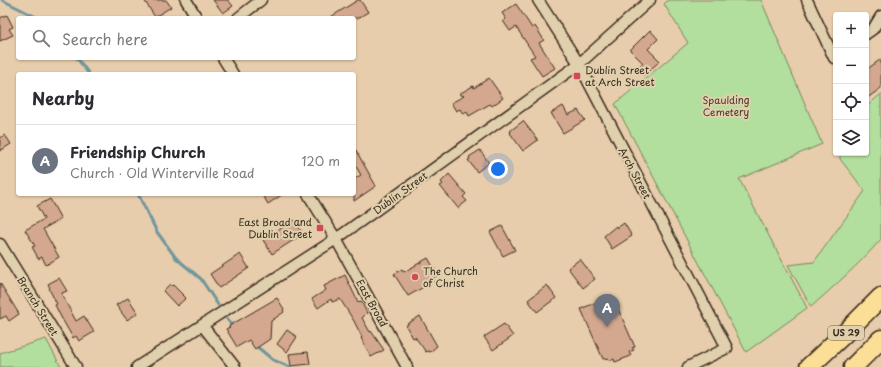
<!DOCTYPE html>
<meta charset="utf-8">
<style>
:root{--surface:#fff;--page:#f2f2f3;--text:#2b2b33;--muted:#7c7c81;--line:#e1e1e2;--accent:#7c3aed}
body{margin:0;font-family:"Playpen Sans",sans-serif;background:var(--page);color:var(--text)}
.controls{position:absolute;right:12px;top:12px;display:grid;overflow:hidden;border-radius:4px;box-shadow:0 1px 3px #0004}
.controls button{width:36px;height:36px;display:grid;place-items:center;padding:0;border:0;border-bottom:1px solid var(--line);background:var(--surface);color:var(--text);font:20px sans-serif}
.you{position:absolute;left:498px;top:169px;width:14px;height:14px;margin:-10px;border:3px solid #fff;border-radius:50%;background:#1a73e8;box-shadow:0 0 0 6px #1a73e833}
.badge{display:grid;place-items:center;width:26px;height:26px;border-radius:50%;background:var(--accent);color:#fff;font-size:13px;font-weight:700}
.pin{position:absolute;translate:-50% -33px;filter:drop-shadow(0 1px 2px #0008)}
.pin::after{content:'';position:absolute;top:21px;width:14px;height:12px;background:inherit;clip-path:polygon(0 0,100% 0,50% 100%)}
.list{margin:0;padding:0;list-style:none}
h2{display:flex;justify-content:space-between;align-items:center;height:52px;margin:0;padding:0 16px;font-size:17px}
h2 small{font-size:13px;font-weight:400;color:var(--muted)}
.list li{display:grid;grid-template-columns:26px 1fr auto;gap:12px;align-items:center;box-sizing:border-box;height:72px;padding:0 16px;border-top:1px solid var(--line)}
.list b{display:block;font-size:15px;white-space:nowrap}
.list p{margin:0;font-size:13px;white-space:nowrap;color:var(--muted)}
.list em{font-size:13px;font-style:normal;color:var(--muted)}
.icon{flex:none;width:22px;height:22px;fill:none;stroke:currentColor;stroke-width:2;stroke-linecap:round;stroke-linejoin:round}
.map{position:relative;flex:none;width:881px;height:367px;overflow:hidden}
.search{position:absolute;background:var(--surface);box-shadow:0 1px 3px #0004;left:16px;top:16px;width:340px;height:44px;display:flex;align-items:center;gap:10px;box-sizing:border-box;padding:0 14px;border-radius:4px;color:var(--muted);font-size:15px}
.panel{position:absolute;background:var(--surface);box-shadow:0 1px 3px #0004;left:16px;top:72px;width:340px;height:124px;border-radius:4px}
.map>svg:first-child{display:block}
</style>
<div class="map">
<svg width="881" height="367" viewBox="0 0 881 367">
<rect width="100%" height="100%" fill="#e8cdac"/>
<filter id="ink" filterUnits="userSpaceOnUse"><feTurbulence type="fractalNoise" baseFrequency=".025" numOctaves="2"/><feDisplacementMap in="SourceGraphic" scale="8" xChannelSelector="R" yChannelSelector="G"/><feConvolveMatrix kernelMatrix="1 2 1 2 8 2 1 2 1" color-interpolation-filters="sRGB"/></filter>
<g filter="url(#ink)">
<path fill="#b2df9d" stroke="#76845e" d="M668 0H761L822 144 739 179 807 308 746 352 615 104 688 43 664 4Z
M881 94V239C860 264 835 285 811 307L788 265 814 262 865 191 840 159V153H866V107Z
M46 339 61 367H0V353Z"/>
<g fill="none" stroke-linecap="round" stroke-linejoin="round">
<path stroke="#6f969d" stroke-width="3" d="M2 0 38 18
M77 58 89 74
M138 194 157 232 176 258 201 279 218 305
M227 319 233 327
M255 345 273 360 290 367"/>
</g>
<path fill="#d3a88e" stroke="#3b2a1e" d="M144 0H166L171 7 155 17Z
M213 0H228L233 6 223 13Z
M358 0H360L368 12 358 18H329Z
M516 4 532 28 535 26 544 40 539 43 555 68 542 76 530 58 535 56 516 27 510 31 503 21 506 19 502 13Z
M7 15 13 27 9 29 13 35 0 41V18Z
M650 30 658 39 648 49 660 61 644 75 637 68 643 63 630 50Z
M881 59V88L866 99V70Z
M489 78 503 98 492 106 490 104 469 116 467 112 463 114 460 109 456 111 451 103 464 96 459 94 473 86 474 88Z
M563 106 568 115 578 110 585 120 563 133 551 113Z
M523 121 538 140 523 151 510 133 511 132 510 131Z
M5 135 11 144 0 151V138Z
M354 147 376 186 354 201V179L361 175 354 163Z
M480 150 489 163 477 172 468 160 470 159 469 157Z
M449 174 466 194 463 197 467 201 458 208 440 186 443 184 441 182Z
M262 194H283L268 204Z
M50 199 61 219 43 229 59 257 46 265 42 257 38 259 36 254 32 247 35 246 25 230 44 219 37 206Z
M294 220 303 234 272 254 263 240Z
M624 223 632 236 612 249 604 236 616 226 617 228Z
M502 226 515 250 503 256 490 232Z
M240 254 249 268 219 288 210 274Z
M428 258 438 275 433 278 434 281 408 296 394 274 402 269 404 272Z
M580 259 595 279 583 288 568 268Z
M345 275 358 302 361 301 367 313 362 318 370 332 371 331 384 350 371 357 361 338 362 337 354 321 340 299 332 302 331 299 318 308 312 299 326 290 324 286Z
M59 278 67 291 62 293V295L76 321 84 316 94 332 79 341 76 336 73 338 61 317 55 305 57 304 49 289 50 288 48 284Z
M0 283 19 314 9 321 6 316 0 319Z
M170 284 172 286 173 285 186 298 177 306 163 291Z
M547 285 556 298 537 312 528 300Z
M612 295 635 347 632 348 634 350 629 352 631 356 615 362 614 359 610 361 608 358 603 359 581 309Z
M128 298 138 313 127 320 116 305Z
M277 298 284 309 283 310 284 312 271 321 270 339 255 349 249 340 237 347 226 329 230 327 229 326Z
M420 316 437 346 430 352 428 351 426 352 415 337 413 338 406 326H407V324Z
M504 324 513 336 493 350 484 337Z
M287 330 297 337 287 352 277 344Z
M308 352 310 364 291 366 289 354Z"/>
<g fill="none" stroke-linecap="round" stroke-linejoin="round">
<defs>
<path id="street" d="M186 0 197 18
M538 0 579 64 727 348 688 367
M807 0 834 58 836 56
M238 18 261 0
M866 34 873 29 881 16
M223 58 233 74
M308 194 336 239 407 367
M0 244 76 367
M202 325 235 367
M137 367 336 239 579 64 650 0"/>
<path id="highway" d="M809 367 843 335 881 297
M853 367 881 339"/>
</defs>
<use href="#street" stroke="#3b2a1e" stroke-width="13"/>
<use href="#highway" stroke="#3b2a1e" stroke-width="21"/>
<use href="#street" stroke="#e1d0ad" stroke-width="10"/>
<use href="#highway" stroke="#fbdf96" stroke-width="18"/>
</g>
</g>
<g fill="#d1495b" stroke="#e1d0ad" stroke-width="1.5">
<rect x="573" y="72" width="8" height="8" rx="2"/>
<rect x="316" y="224" width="8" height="8" rx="2"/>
<circle cx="415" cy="277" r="4"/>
</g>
<g text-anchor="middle" stroke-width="4" stroke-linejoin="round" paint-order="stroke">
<rect fill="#e1d0ad" stroke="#6d5c49" stroke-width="1" x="828" y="326" width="36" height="14" rx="3"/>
<g font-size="9" font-weight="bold" fill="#3b2a1e">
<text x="846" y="336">US 29</text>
</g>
<g font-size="10" fill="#3b2a1e" stroke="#e1d0ad" text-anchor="start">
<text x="585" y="74">Dublin Street<tspan x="585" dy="12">at Arch Street</tspan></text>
<text x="312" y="226" text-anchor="end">East Broad and<tspan x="312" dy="12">Dublin Street</tspan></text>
<text x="423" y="275">The Church<tspan x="423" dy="12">of Christ</tspan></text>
</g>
<g font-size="10" fill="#473c2b" stroke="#e1d0ad">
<text x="726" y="104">Spaulding<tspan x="726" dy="12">Cemetery</tspan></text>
</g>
<g font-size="10" fill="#3b2a1e" stroke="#e1d0ad">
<text transform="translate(635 173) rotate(62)" y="4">Arch Street</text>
<text transform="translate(400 193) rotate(-36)" y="4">Dublin Street</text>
<text transform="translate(372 303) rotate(61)" y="4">East Broad</text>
<text transform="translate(38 306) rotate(58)" y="4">Branch Street</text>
</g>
</g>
</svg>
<div class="controls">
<button>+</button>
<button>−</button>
<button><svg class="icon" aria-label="locate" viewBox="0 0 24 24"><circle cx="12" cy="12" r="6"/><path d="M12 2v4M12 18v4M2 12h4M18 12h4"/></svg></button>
<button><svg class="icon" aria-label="layers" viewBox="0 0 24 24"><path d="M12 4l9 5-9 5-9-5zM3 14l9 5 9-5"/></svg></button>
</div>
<div class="you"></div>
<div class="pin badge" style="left:607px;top:327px;background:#6b7280">A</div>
<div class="search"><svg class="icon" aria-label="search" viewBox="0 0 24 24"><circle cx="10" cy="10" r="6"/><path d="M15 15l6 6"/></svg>Search here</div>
<section class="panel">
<h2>Nearby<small></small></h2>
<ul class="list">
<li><span class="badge" style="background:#6b7280">A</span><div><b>Friendship Church</b><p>Church · Old Winterville Road</p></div><em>120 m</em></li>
</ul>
</section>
</div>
